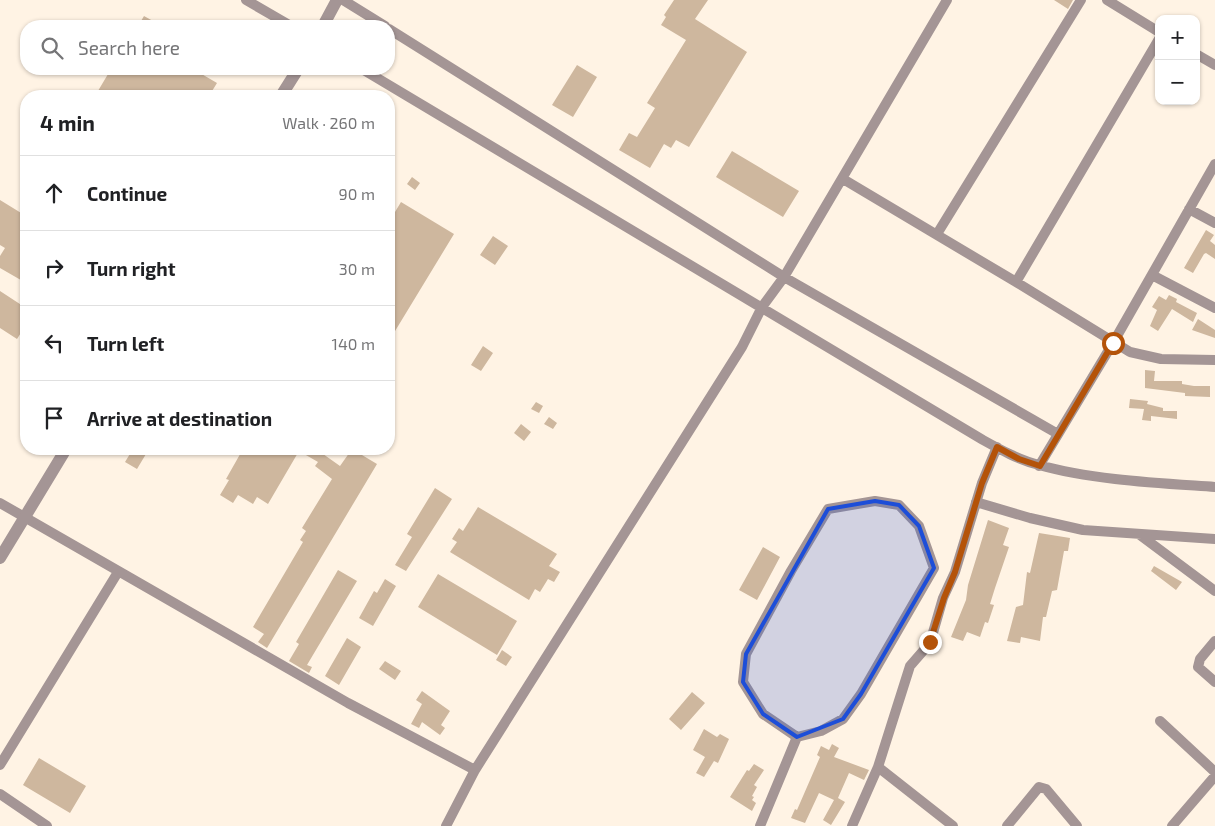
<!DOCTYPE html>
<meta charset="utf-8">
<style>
:root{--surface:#fff;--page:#f2f2f2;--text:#202124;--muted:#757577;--line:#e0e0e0}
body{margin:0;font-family:"Exo 2",sans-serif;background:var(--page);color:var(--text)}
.controls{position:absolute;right:15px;top:15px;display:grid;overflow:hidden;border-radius:10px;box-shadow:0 1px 4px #0004}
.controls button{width:45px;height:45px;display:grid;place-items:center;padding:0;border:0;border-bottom:1px solid var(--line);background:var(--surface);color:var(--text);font:25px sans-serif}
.stop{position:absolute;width:15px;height:15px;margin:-11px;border:4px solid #b45309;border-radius:50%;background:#fff}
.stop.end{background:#b45309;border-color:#fff;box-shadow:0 1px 5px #0008}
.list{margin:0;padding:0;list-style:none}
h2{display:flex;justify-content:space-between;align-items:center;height:65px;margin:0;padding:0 20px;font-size:21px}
h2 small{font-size:16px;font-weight:400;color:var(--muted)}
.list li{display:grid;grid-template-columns:32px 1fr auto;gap:15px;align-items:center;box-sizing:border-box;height:75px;padding:0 20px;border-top:1px solid var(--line)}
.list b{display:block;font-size:19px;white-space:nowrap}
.list em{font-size:16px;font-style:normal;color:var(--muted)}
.icon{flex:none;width:28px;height:28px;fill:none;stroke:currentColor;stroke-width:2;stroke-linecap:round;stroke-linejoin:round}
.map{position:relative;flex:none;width:1215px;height:826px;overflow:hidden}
.search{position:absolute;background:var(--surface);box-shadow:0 1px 4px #0004;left:20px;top:20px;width:375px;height:55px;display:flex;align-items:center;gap:12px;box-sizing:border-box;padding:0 18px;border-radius:20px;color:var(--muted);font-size:19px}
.panel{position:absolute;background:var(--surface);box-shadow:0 1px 4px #0004;left:20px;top:90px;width:375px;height:365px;border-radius:20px}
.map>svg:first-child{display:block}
</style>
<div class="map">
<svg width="1215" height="826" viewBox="0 0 1215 826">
<rect width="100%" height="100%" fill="#fff3e4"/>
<path fill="#ceb79e" d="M674 0H708L695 19 747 52 689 147 676 140 671 148 664 144 650 168 619 150 629 133 637 137 655 108 647 103 686 40 661 25 666 17 664 15Z
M1054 0H1073L1068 9Z
M144 16 162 26H138Z
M577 65 597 77 573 117 552 105Z
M111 69H193L217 83 209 96 201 92 198 96H95Z
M732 151 799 191 783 217 716 177Z
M412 177 420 183 415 190 407 184Z
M0 200 26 216V230L20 240 26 244V283L0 268V256L5 248 0 245Z
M401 202 454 234 389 341V222Z
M1206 230 1214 235 1210 241 1215 245V259L1206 253 1204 254 1193 273 1184 268Z
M493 236 508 246 495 265 480 255Z
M0 291 26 308V325L17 339 0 328Z
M1169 295 1177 299 1176 302 1197 313 1193 322 1172 309 1158 331 1150 326 1157 310 1152 307 1159 296 1166 300Z
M1198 319 1215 330V338L1192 330Z
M483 346 493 353 481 371 471 365Z
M1145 370 1155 371 1154 381H1182V384L1194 386H1210V397L1185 396V393L1145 388Z
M1130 399 1148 401 1147 404 1163 408V411H1177V419L1151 416V421L1142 420 1144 409 1129 408Z
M536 402 543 406 539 413 531 409Z
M549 417 557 423 553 429 544 424Z
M521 424 531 432 524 441 514 433Z
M133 449H149L137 469 125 462Z
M243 449H316L340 466 352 449 377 464 267 648 258 642 264 634 253 627 303 542 300 540 306 531 302 528 332 479 315 466 318 462 299 451 268 504 257 497 253 504 238 495 233 503 220 495 229 480 226 479Z
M435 488 452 499 406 571 395 565 412 537 407 534Z
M478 507 557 554 549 566 560 572 554 582 548 579 540 592 535 589 529 600 450 552 457 542 452 539 459 528 463 531Z
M988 520 1009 528 1003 545 1009 547 995 588 990 604 994 605 988 623 985 622 980 637 967 632 963 641 951 637 966 600 968 585Z
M1039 533 1070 538 1068 551H1064L1057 590 1052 591 1046 617H1043L1040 641 1021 637 1020 643 1007 641 1016 607 1023 605 1027 572 1030 573Z
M763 547 780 557 757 600 739 590Z
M1154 566 1182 582 1176 590 1151 571Z
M338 570 357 581 307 665 312 667 309 673 289 661 299 644 296 642Z
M438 574 517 621 497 655 418 607Z
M385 579 396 586 373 626 359 618 374 591 377 593Z
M347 638 361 647 339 685 325 676Z
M502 650 512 657 506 666 496 660Z
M385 661 401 671 395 680 379 669Z
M422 691 450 711 441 725 445 728 440 735 422 722 419 728 411 724 422 704 416 700Z
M692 692 705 703 681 730 669 719Z
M704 729 717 737 720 734 729 739 718 763 714 761 704 777 696 773 705 757 693 750Z
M832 744 839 748 834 757 869 770 864 780 849 773 838 798 845 802 831 825 823 820 834 800 819 793 805 823 791 818 795 809 797 810 820 757 817 755 821 746 829 750Z
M39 758 86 786 70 813 23 785Z
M754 764 764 770 754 785 757 787 752 796 754 797 752 800 756 803 752 811 730 797 747 770 749 771Z"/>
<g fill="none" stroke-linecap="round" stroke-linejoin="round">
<path stroke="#a49595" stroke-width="10" d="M246 0 291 26
M343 0 385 26
M1107 0 1159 32
M389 29 784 277 1058 434
M1196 54 1215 65
M362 69 983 440C1001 450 1019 460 1039 465 1092 480 1159 483 1215 487
M843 179 1016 282 1159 39
M1189 209 1215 223
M937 234 1081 0
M1152 275 1215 308
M1016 282 1130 352 1161 359 1215 360
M1039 466 1113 343 1215 164
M875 501 899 505 919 526 934 568 861 694 843 719 821 731 797 737 763 714 743 682 746 654 791 571 828 509Z
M976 502 1030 518 1083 530 1215 539
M0 503 348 703 475 770
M1140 535 1215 591
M1215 641 1200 659 1198 667 1215 682
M1160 721 1215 772
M0 765 118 572
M0 794 47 826
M446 826 475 770 742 347 762 307 784 277 947 0
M760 826 797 737
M852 826 878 767
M953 826 878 767 910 666 930 643 943 598 955 572 982 483 997 447
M1007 826 1039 787 1046 789 1077 826
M1172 826 1215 776"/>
<path stroke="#a49595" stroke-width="12" d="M323 26 337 0
M281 96 298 69
M0 558 66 449"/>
</g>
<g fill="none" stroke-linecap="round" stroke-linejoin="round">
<path stroke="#b45309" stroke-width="6" d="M930 642 944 598 955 572 982 483 997 447 1019 459 1040 466 1113 343"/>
</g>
<path fill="#1d4ed8" fill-opacity="0.2" stroke="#1d4ed8" stroke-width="4" stroke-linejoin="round" d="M875 501 899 505 919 526 934 568 861 694 843 719 797 737 763 714 743 682 746 654 828 509Z"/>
</svg>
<div class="controls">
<button>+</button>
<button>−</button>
</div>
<div class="stop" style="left:1113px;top:343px"></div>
<div class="stop end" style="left:930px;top:642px"></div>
<div class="search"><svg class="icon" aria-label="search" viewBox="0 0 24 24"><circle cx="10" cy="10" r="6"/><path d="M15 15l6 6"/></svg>Search here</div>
<section class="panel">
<h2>4 min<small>Walk · 260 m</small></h2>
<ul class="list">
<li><svg class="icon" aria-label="ahead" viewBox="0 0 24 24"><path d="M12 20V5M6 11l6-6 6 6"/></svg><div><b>Continue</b></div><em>90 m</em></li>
<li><svg class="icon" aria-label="right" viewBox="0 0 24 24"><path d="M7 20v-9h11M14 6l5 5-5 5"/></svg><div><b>Turn right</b></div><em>30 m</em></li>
<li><svg class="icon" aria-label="left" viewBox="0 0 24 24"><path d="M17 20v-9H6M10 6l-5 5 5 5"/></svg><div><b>Turn left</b></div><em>140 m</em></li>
<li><svg class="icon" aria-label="arrive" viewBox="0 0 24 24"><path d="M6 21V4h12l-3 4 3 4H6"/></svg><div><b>Arrive at destination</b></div></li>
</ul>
</section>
</div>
